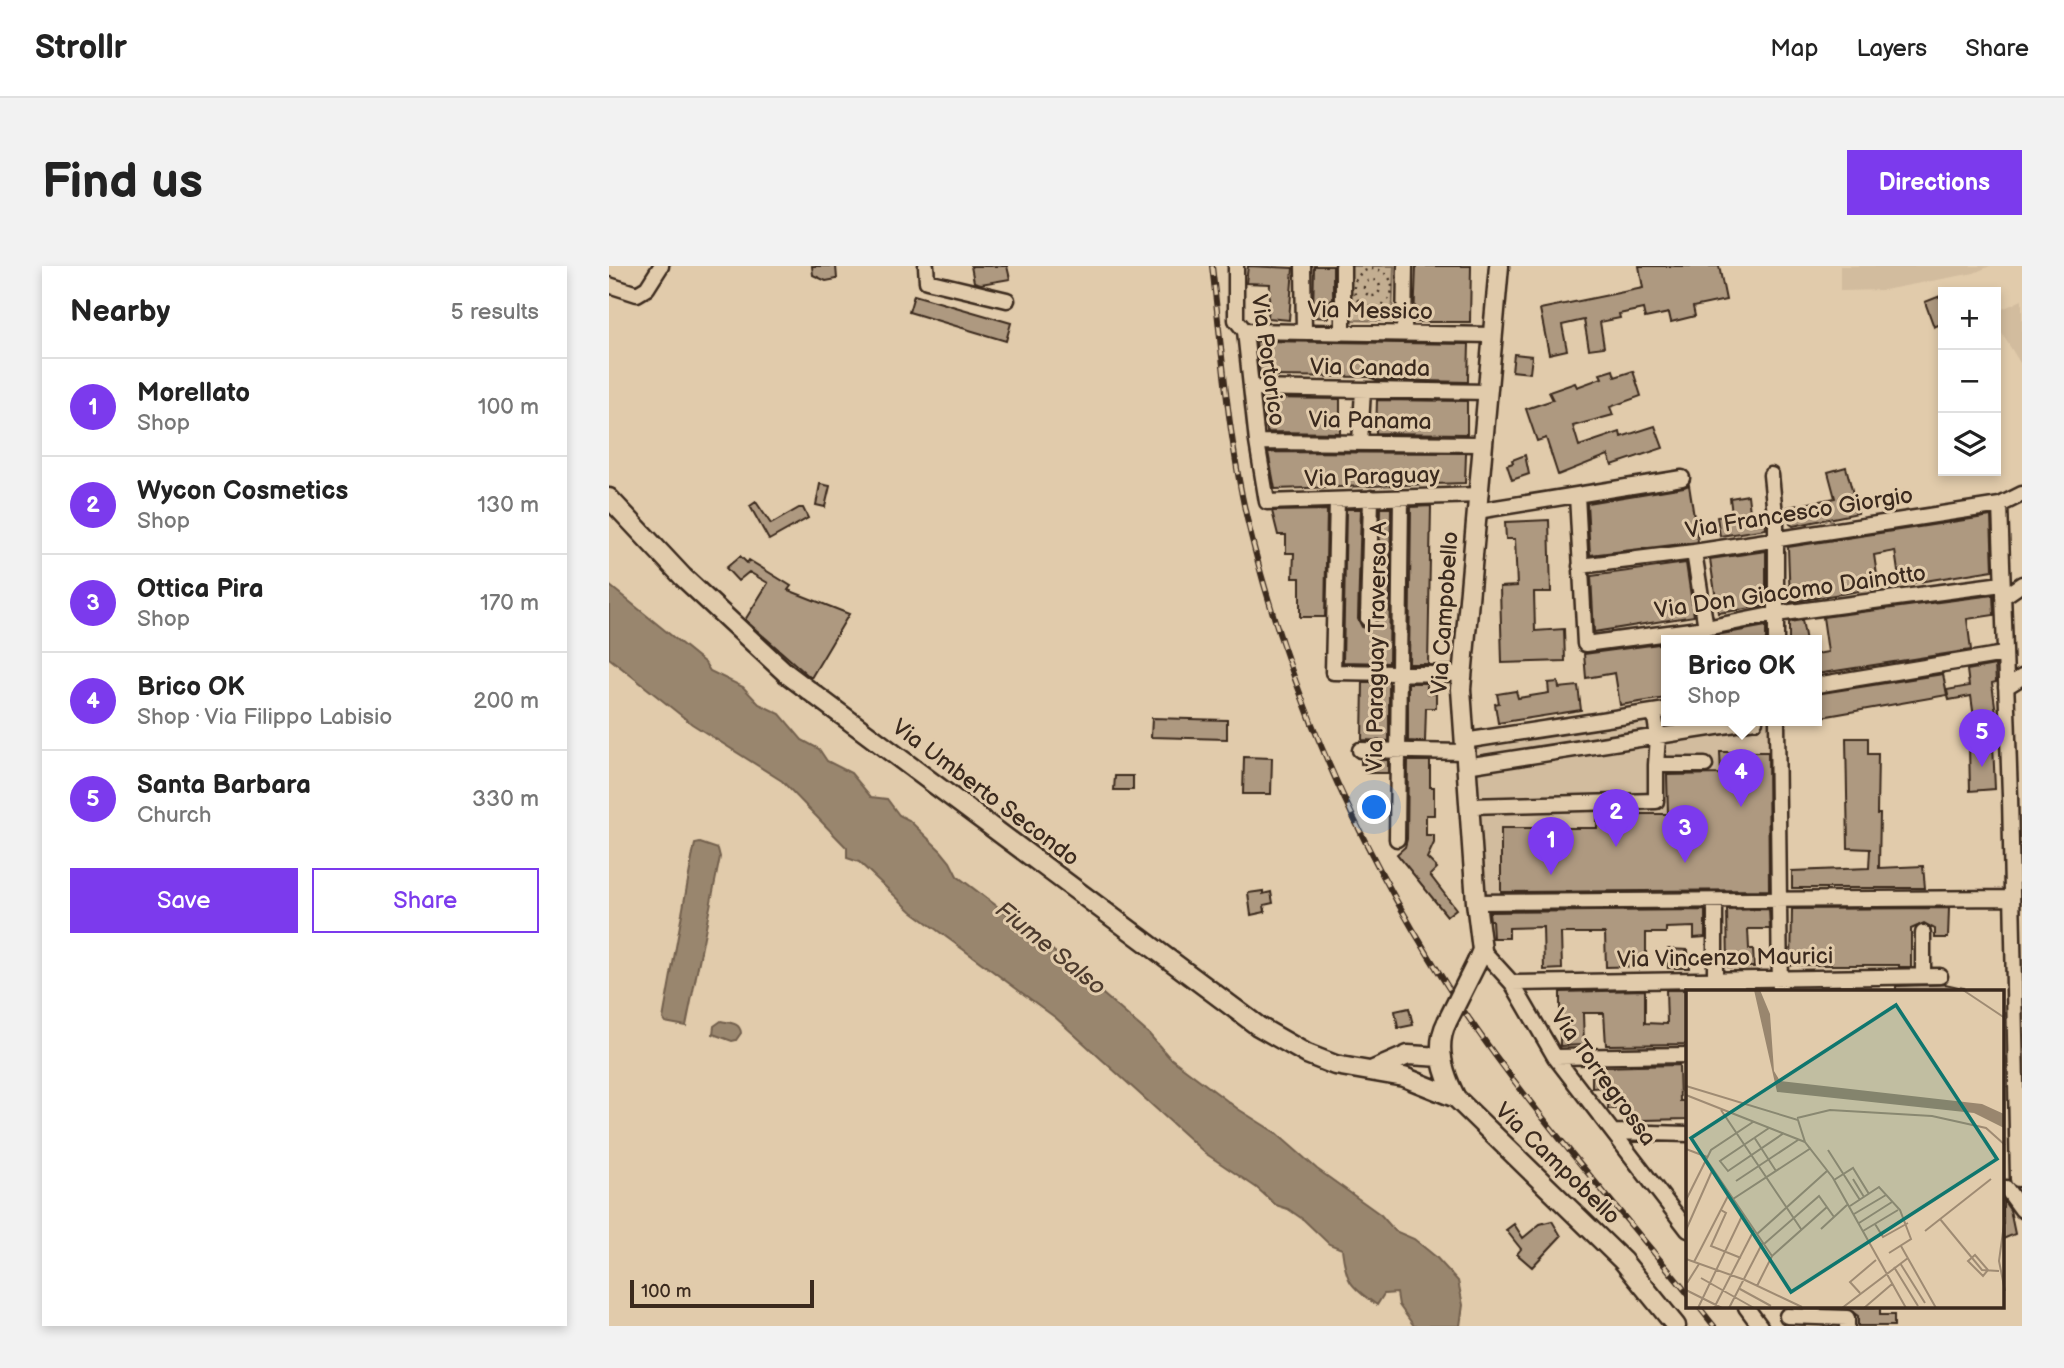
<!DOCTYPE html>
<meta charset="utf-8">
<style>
:root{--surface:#fff;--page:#f2f2f2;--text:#222;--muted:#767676;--line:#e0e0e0;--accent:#7c3aed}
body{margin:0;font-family:"Balsamiq Sans",sans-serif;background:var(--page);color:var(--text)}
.controls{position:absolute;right:21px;top:21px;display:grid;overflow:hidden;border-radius:0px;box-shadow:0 4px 10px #0003}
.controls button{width:63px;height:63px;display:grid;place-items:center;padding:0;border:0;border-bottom:2px solid var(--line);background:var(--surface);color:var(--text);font:35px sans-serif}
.scale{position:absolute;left:21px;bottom:18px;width:184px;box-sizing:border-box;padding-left:7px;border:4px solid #3b2a1e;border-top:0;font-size:19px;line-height:24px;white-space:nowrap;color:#3b2a1e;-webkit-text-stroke:5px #e1cbab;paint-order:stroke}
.you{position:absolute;left:766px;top:542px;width:24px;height:24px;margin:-18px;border:5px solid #fff;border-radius:50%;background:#1a73e8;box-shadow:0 0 0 10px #1a73e833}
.badge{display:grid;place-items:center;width:46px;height:46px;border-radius:50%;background:var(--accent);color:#fff;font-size:23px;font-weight:700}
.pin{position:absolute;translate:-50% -58px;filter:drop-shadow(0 2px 4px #0008)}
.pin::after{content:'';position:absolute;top:37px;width:24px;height:21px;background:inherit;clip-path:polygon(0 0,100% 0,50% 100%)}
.popup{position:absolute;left:1052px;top:369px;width:161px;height:91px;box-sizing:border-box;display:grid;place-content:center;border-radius:0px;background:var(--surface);filter:drop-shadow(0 2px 5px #0005);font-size:23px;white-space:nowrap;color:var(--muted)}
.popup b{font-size:26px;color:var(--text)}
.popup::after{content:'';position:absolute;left:50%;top:100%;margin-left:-14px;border:14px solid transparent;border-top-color:var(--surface)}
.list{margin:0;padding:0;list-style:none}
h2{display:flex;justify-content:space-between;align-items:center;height:91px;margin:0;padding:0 28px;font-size:30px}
h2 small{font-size:23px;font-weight:400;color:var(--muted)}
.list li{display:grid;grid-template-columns:46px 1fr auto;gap:21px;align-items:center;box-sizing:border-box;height:98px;padding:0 28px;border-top:2px solid var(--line)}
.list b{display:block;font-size:26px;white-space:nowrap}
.list p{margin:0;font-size:23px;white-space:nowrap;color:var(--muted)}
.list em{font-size:23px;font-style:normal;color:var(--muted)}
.actions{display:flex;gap:14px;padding:21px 28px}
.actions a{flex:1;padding:16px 0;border:2px solid var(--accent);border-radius:0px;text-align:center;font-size:24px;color:var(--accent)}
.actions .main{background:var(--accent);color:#fff}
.icon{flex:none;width:38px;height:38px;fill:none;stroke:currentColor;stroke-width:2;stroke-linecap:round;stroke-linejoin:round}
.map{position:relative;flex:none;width:1413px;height:1060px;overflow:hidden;border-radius:0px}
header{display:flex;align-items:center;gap:42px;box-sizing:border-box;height:98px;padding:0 35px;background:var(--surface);border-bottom:2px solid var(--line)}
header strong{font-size:33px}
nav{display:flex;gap:38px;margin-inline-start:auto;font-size:24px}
.intro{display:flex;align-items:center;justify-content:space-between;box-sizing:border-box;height:168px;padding:0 42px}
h1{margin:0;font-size:49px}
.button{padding:18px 32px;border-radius:0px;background:var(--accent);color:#fff;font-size:24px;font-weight:700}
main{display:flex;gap:42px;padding:0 42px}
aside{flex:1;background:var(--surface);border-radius:0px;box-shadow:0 4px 10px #0003}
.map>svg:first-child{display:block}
</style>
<header>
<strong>Strollr</strong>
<nav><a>Map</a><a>Layers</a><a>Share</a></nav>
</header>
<div class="intro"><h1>Find us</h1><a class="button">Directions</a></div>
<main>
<aside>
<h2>Nearby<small>5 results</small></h2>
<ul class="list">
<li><span class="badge">1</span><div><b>Morellato</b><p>Shop</p></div><em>100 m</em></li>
<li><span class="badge">2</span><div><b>Wycon Cosmetics</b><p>Shop</p></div><em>130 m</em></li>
<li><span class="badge">3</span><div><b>Ottica Pira</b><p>Shop</p></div><em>170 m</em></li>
<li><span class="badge">4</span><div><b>Brico OK</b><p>Shop · Via Filippo Labisio</p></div><em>200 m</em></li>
<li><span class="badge">5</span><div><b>Santa Barbara</b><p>Church</p></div><em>330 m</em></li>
</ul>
<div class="actions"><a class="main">Save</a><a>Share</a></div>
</aside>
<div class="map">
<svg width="1413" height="1060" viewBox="0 0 1413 1060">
<rect width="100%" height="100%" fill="#e1cbab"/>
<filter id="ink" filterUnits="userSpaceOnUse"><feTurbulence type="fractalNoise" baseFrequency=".0143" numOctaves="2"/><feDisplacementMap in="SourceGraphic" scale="14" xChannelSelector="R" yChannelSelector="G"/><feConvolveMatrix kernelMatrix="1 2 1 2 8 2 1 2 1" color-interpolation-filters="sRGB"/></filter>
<g filter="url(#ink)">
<path fill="#d2bc9e" d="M1231 0H1381L1365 7 1275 24 1231 25Z
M1413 34V100L1387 58V46Z
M1057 451V455H1161V624L892 626 869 630 864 480Z"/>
<path fill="#c3ae91" stroke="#7f6c58" stroke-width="2" d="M742 0H785L783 55 741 54Z"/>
<path fill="#99866e" stroke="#73614e" stroke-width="2" d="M0 319 96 397 101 405 134 421 150 438 171 448 193 474 210 483 218 495 242 507 262 531 278 533 290 549 300 554 332 585 341 596 348 610 425 668 540 768 560 791 629 843 667 867 708 903 772 949 786 965 805 973 827 991 849 1015 854 1039 851 1060H805L790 1039 788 1027 775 1028 768 1039C740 1020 737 1015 733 983L720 978 695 954 679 943 667 939 648 922 596 887 447 752 302 645 250 596 238 592V582L173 515 83 458 0 392Z
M91 577 109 583 111 591 77 760 56 756 54 753 84 587 86 578Z
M112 755C120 757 131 756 132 767L127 774 123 775 104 768 105 760Z"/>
<path fill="#ae9980" stroke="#3b2a1e" stroke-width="2" d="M203 0H227L228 13 217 15 204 9Z
M362 0H398L401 13 372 18 365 16Z
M639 0 684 2 680 54 659 52 661 18 637 17Z
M705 0H724V34H721L720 52 704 51Z
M807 0H862L861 56H805Z
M1030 0H1110L1117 34 1084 41 1086 50 1062 56 1060 47 1036 52 1034 43 1010 48 1011 52 991 56 995 81 980 83 975 54 953 59 958 84 940 88 931 43 1034 22Z
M305 29 402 57 397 75 300 46Z
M1334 29V57L1325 61 1316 36Z
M647 75 860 78 859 112V116L767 114 761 111 651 110Z
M905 88 923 90 921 107 903 105Z
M1004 104 1006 111 1024 105 1032 130 1001 141 1004 149 964 160 970 180 1011 166 1012 171 1046 160 1054 182 1003 199 999 189 949 209 937 172 928 175 917 143 944 134 940 126 966 117 968 121 993 112 991 108Z
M653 132 731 133V167L658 166Z
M768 134 858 135V168L767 167Z
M659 186 857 187 856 217 666 223Z
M916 189 920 208 903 214 898 199 904 197 903 194Z
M1237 201 1249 247 1184 260 1181 258 1179 241 1226 232 1219 206Z
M211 218 221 220 216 241 207 239Z
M1080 219 1089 276 981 289 978 237 1075 221Z
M1139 229 1141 246 1156 244 1157 263 1111 270 1108 251 1123 248 1121 232Z
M147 236 162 258 190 242H194L199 252 160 274 141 240Z
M822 240 819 398H800L802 241Z
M771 242H782L780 397 734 396 737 243H752L749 353 753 361 759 363 767 359 769 353Z
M718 244 716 351H691V312H684L685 287H677V269H669L663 245Z
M1382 250 1384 304 1291 319 1286 285 1265 289 1270 322 1181 336 1179 281Z
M940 254 942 326H925L926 365 955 363 956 395 893 397 891 321 908 320 906 273H897L896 256Z
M1157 285V340L1109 347 1101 293Z
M131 290 138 297 140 294 182 320 179 324 240 348 202 412 136 354 159 317 140 306 129 315 117 302Z
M1077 297 1085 350 985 366 982 310Z
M1384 329 1385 349 1358 353 1362 384 1207 408V388L1219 386 1214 351Z
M1193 354 1197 375H1180V356Z
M1157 360V375H1091V372Z
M1057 377V432L1011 439 1006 407 977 412 975 388Z
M1386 399 1387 416 1383 417 1388 455 1366 459 1362 430 1340 434 1338 424 1360 420 1358 404Z
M1334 408 1338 429 1207 452V428Z
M754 416H780V475L753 474Z
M949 416 950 422 969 420 972 444 889 457 886 438 890 437 888 428 907 425 909 432 940 427 939 417Z
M799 417H818V427L827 428V442H817L816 476 799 475Z
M543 452 618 454V473L542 471Z
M1237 472H1259V488H1269L1268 548H1271L1270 602 1314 600 1316 622H1183V605L1260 602 1261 583 1239 582Z
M1384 478 1386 523 1361 525 1360 479Z
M1111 486H1159L1160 624 892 626V562H988V548H1059L1058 509 1112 508Z
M635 491 663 492 662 528H634Z
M752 494H779V507H756V498H752Z
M799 495H821V521H825V549H817V569H825V577L818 592 828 602 821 609 847 643 838 650 788 588 796 581 798 573Z
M506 510H524V524H505Z
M654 625V628L662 626 664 637 655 639 656 646 642 649 639 627Z
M1340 642 1339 672H1326V663L1315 657 1302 663V701H1290V699H1182L1183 643Z
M1160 643 1161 663H1139L1140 683H1144L1145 701H1119L1118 644Z
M1096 644V671L1085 672V661L1057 662V667H1037V700L997 701 996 667H952L953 703 935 704 934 661 900 662V672H884L883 654H881L880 646Z
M1059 683 1079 684 1080 702H1059Z
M1336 718 1354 722 1353 726H1287V720Z
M1036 724V757L1058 758 1057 724H1079V778L997 779 995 747H974L975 779 951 780V726Z
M800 742 804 759 789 762 786 745Z
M1070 799 1071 835H1079V853L1035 854V857H1024L1025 847H1009L1008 843H999L1000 821 983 822V809H987V801Z
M1394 934 1401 944 1406 968 1394 973Z
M943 955 952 970 923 1001 908 988 912 983 897 964 905 958 914 972 931 958Z
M1237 1041H1271V1049H1285V1060H1249V1050Z"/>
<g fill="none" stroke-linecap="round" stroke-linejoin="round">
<defs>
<path id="minor" d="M317 0 318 15 398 34
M627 0V54L636 65 648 176 658 236 869 229
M694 0 695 66
M734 0V67
M0 19 28 28 38 22 52 0
M636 65 885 69
M795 67 796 0
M642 122 880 126
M648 176 874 178
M751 177 754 124
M1162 209 1167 258V375
M968 229 976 378 1097 362 1167 348 1393 318
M728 234 724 406 853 408
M1391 239 1401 530 1409 913
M868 245 1073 212
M1085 286 1097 362
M971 300 1085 286 1391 239 1413 228
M1394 331 1413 318
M759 353 762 232
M1207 419 1395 388
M1397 421 1413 411
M1045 446 1049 471 1047 499H1096
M1168 455 1171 726
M855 475 1057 444
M751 484 856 486
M857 500 1146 455
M860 540 1047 535V499
M788 573 792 232
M1106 635V726
M867 636 1403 632
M1314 667V710
M873 684 903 717 946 791 1079 964
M903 717 1331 710
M946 791 1079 789
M1005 866 1079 868
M1397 922 1413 944
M1137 1041 1151 1060
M1178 1050 1238 1052V1060"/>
<path id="major" d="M0 232 74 311 178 408 649 760 698 788 726 799 795 811 847 832
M868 696 873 684 867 636 852 423 890 0
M838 756C825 781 835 809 847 832L1014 995 1067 1060
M762 805 799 789 833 791"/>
</defs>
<use href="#minor" stroke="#3b2a1e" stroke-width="19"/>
<use href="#major" stroke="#3b2a1e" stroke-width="23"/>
<path stroke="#3b2a1e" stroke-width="2.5" stroke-dasharray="2 5" stroke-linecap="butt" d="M745 22a19 19 0 1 1 38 0a19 19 0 1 1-38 0Z
M755 22a8 8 0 1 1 16 0a8 8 0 1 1-16 0Z
M763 41V55"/>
<use href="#minor" stroke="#e1cbab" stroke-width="14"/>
<use href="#major" stroke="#e1cbab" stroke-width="18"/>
<defs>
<path id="rail" d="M603 0C613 84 619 170 638 253 677 419 748 578 839 721 909 830 997 927 1079 1028
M1090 1041 1105 1060"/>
</defs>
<use href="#rail" stroke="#3b2a1e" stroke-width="6"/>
<use href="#rail" stroke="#e1cbab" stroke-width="3.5" stroke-dasharray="10" stroke-linecap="butt"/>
<defs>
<path id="major-bridge" d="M838 756 868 696"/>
</defs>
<use href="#major-bridge" stroke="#3b2a1e" stroke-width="23" stroke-linecap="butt"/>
<use href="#major-bridge" stroke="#e1cbab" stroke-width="18"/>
</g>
</g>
<g text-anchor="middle" stroke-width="6" stroke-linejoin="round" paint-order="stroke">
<g font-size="23" fill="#3b2a1e" stroke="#e1cbab">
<text transform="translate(761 44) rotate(1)" y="8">Via Messico</text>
<text transform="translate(660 94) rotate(82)" y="8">Via Portorico</text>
<text transform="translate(761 101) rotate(1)" y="8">Via Canada</text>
<text transform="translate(761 154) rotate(1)" y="8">Via Panama</text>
<text transform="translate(763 210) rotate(-2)" y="8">Via Paraguay</text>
<text transform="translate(1190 246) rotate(-9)" y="8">Via Francesco Giorgio</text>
<text transform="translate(1181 325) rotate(-8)" y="8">Via Don Giacomo Dainotto</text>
<text transform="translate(835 347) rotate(-86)" y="8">Via Campobello</text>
<text transform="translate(767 381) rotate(-89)" y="8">Via Paraguay Traversa A</text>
<text transform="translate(377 526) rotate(37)" y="8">Via Umberto Secondo</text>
<text transform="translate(1116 691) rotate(-1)" y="8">Via Vincenzo Maurici</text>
<text transform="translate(995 811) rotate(54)" y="8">Via Torregrossa</text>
<text transform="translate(949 897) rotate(44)" y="8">Via Campobello</text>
</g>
<g font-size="24" font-style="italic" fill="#4e3c2e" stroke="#e1cbab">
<text transform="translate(442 682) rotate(39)" y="8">Fiume Salso</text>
</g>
</g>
<g transform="translate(1077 724)">
<rect width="318" height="318" fill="#e1cbab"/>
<path d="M68 0H74L84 24 88 81 94 91 296 114 318 124V138L288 123 91 102Z" fill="#99866e"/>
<path fill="none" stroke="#9f8b73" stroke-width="2" d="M277 0 319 28M0 96 112 130 119 152 147 188 220 318M0 105 119 152M35 120 115 239M111 128 144 120 246 126 300 138 319 155M83 138 34 171 42 181 98 143M68 147 90 181M0 159 21 167M142 160 174 210M20 169 86 266M167 189 178 207M148 190 167 178 183 204M50 191 112 150M47 209 125 158M0 210 25 160 67 132M164 216 193 197 214 220 225 249 203 263M35 220 40 223 25 256 55 268M168 224 200 205M319 227 313 271 319 301M254 229 296 280 313 281M173 233 206 212M189 234 197 247 222 233M135 239 161 215M0 240 26 181M177 241 212 220M239 241 305 189M71 244 141 181M78 254 133 206 148 227M215 256 250 318M289 265 302 280 297 286 282 271ZM0 269 59 290 116 317M8 272 43 204M214 273 239 313M208 277 232 316M15 288 68 318M1 293 13 274M71 296 86 266 141 217M54 299 85 316M0 300 36 318M174 303 164 292 190 270M12 318 57 224M28 318 68 240M43 318 77 252M156 318 222 268M178 318 206 294"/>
<path fill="#0f766e" fill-opacity="0.15" stroke="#0f766e" stroke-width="3.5" d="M210 15 311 169 105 302 5 148Z"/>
<rect width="318" height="318" fill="none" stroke="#3b2a1e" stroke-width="3.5"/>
</g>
</svg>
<div class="controls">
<button>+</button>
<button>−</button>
<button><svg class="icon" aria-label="layers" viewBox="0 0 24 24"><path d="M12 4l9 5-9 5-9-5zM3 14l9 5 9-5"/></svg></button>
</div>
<div class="scale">100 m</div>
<div class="you"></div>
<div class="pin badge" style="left:942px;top:609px">1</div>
<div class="pin badge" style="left:1007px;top:581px">2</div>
<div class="pin badge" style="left:1076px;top:597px">3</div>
<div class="pin badge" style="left:1132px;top:541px">4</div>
<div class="popup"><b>Brico OK</b>Shop</div>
<div class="pin badge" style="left:1373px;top:501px">5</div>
</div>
</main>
